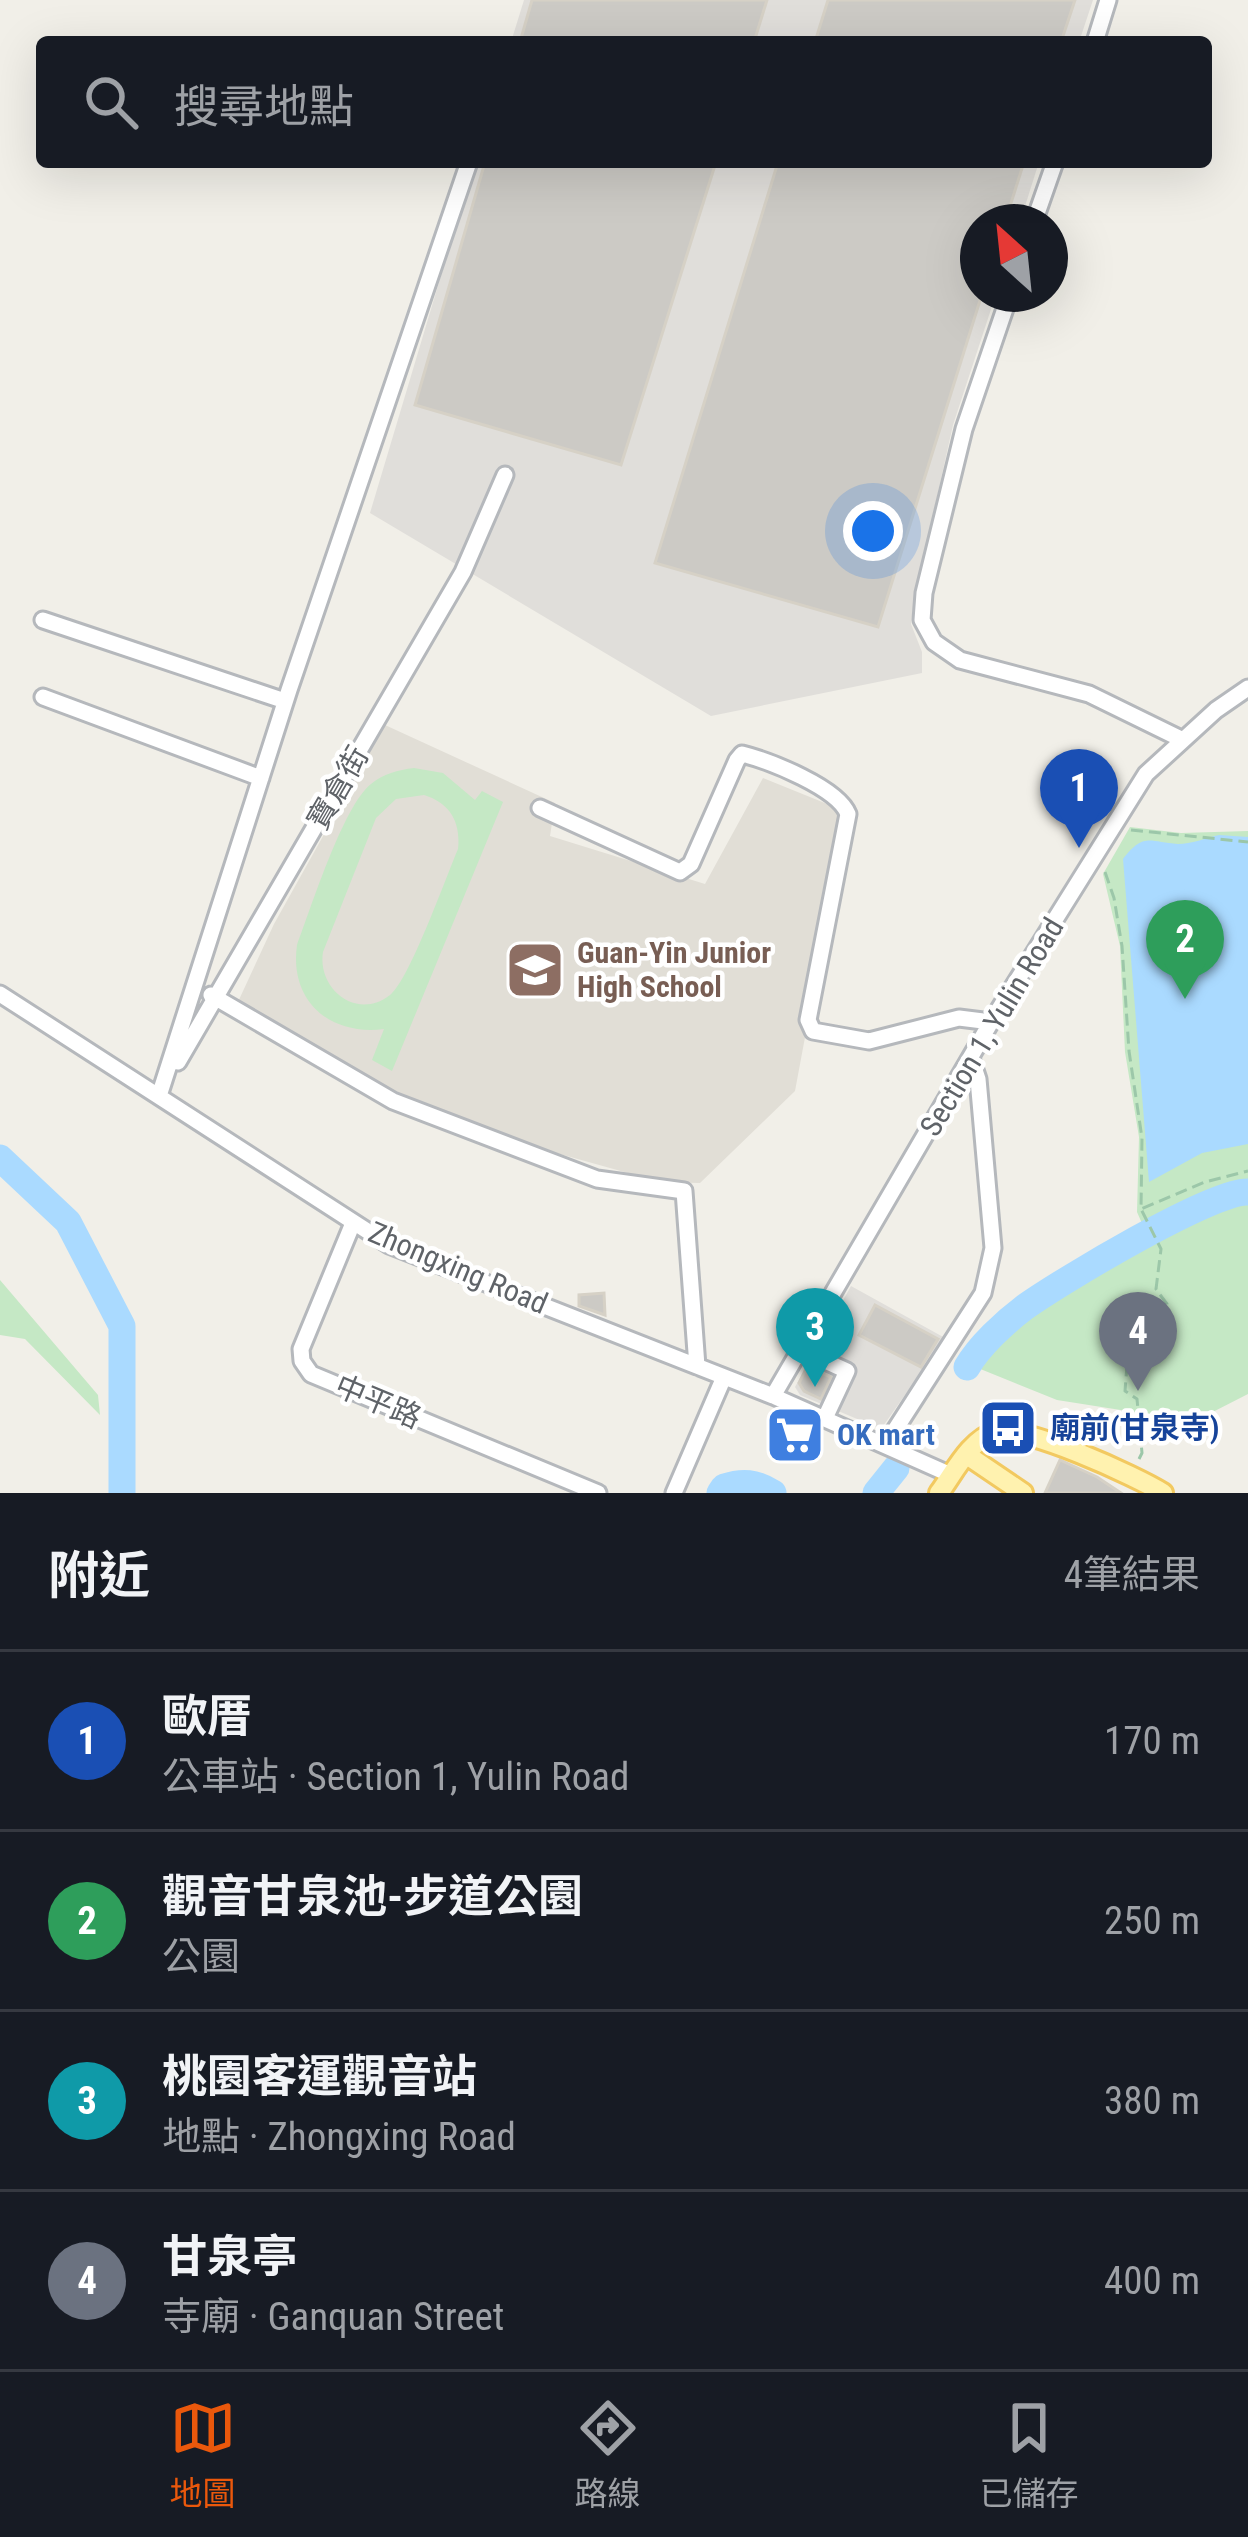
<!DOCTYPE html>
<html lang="zh-TW">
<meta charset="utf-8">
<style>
:root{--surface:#171b24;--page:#242831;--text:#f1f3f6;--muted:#9ea1a6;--line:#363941;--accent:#ea580c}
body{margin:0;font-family:"Roboto Condensed","Noto Sans TC",sans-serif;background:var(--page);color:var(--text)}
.compass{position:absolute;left:960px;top:204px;width:108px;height:108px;border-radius:50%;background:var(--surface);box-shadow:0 12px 48px #0002;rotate:333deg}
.you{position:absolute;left:873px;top:531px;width:42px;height:42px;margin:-30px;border:9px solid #fff;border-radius:50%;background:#1a73e8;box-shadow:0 0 0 18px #1a73e833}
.badge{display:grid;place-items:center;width:78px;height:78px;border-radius:50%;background:var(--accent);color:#fff;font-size:39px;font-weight:700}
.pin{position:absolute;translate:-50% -99px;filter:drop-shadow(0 3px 6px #0008)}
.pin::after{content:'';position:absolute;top:63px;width:42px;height:36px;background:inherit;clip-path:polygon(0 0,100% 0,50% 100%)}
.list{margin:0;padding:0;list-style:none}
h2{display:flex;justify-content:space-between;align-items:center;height:156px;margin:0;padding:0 48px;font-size:51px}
h2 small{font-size:39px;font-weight:400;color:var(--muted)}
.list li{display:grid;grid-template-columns:78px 1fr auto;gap:36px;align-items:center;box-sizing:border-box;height:180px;padding:0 48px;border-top:3px solid var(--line)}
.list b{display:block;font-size:45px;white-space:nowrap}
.list p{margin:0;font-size:39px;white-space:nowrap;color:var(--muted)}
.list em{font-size:39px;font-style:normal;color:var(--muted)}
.icon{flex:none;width:66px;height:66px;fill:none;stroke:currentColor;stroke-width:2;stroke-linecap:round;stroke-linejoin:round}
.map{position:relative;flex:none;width:1248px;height:1493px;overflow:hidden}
.search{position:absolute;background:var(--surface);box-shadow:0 12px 48px #0002;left:36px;right:36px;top:36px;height:132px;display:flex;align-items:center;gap:30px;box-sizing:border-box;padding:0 42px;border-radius:12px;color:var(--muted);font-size:45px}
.sheet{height:876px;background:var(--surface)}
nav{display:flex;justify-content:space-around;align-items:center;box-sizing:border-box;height:168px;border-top:3px solid var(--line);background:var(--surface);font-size:33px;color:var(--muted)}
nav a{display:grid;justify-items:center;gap:6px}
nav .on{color:var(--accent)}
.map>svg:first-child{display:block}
</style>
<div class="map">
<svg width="1248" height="1493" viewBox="0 0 1248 1493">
<rect width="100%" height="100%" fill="#f1efe8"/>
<path fill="#e0deda" d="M524 0H1093L1079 42H511Z
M475 162H1039L1020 222H978V294H996L953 425 914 600 911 624 922 652V673L711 716 370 513Z
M851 1286 945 1338 881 1429 800 1395 795 1387Z"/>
<path fill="#e1ded6" d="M385 725 555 803 550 836 705 884 763 778 847 812 795 1091 700 1183 660 1182 395 1108 231 1017 274 924Z"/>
<path fill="#c5e8c5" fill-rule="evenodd" d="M414 768 443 773 475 800 482 791 503 802 392 1071 372 1060 384 1029C330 1036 289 1001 297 945 311 908 343 806 371 784 383 774 398 770 414 768ZM424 795C450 803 461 822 458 849 446 877 409 981 390 995 357 1021 317 989 323 952L376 818 396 799Z
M1130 827 1181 833 1248 831V1394L1203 1417H1165L1057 1400 968 1364 1024 1308 1147 1235 1137 1212 1139 1137 1125 1052 1120 946 1103 874Z
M0 1280 98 1395 100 1415 25 1339 0 1335Z"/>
<path fill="#aadaff" d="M1219 835 1248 837V1144L1202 1153 1149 1182 1123 859C1144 832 1149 842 1178 844 1191 844 1206 838 1219 835Z"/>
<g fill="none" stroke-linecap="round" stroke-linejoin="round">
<path stroke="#aadaff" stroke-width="27" d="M0 1158 68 1222 122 1326V1493
M967 1367C979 1346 1005 1322 1025 1307 1060 1282 1213 1190 1248 1192
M720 1493 724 1487C743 1481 755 1482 773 1493
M876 1493 896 1468"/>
</g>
<path fill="#cccac5" stroke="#d6d1c6" stroke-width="3" d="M532 0H767L754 42H520Z
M828 0H1075L1061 42H815Z
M485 162H716L621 465 415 405Z
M778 162H1024L1005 222H978V294H982L878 627 655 563Z
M604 1293 605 1315 579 1306V1295Z
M875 1305 938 1339 921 1367 859 1335Z
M807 1367 831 1377 821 1399 804 1391 799 1383Z
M1060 1460 1097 1477 1121 1493H1045Z"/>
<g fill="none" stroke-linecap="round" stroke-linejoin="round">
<defs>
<path id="minor" d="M1095 42 1108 0
M1034 222 1055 162
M1010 294 964 429 924 593 922 620 934 642 960 660 1089 694 1183 740
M43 620 285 701
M43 697 261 778
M540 808 680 872 691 864 737 760 742 754C770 761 838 788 848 814L808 1020 813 1031 869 1041 959 1018 991 1022
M0 994 389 1245 773 1396 951 1475
M211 995 393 1101 597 1179 684 1191 697 1366
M178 1062 463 572 505 475
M159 1096 289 690 469 162
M353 1223 301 1349 302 1361 311 1374 598 1493
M801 1350 847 1371 825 1418
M773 1396 991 1022 1146 774 1216 710 1248 688
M886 1444 983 1293 993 1248 978 1079 971 1058
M674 1493 724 1377"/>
<path id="major" d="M967 1455 1023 1493
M939 1493C954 1473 970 1439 996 1432 1024 1425 1136 1476 1163 1493"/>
</defs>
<use href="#minor" stroke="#b5b8bc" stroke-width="21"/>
<use href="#major" stroke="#f2c960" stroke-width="24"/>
<path stroke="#9cc7a9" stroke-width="3" stroke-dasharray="12 6" stroke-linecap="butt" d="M1131 830 1248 842
M1105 872 1114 898 1122 946 1129 1051 1142 1138 1141 1209 1205 1182 1248 1171
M1139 1459 1142 1453 1137 1399 1125 1391 1127 1365 1168 1327 1167 1304 1156 1289 1161 1249 1141 1209"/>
<use href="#minor" stroke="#fff" stroke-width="15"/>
<use href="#major" stroke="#fff2af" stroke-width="18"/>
</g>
<defs>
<symbol id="school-square" viewBox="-11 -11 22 22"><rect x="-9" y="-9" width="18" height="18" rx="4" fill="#8d6e63" stroke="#fff"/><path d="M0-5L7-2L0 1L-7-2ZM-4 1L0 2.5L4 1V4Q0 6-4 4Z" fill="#fff"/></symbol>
<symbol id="bus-square" viewBox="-11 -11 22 22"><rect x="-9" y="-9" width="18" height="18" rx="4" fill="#1a4fb4" stroke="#fff"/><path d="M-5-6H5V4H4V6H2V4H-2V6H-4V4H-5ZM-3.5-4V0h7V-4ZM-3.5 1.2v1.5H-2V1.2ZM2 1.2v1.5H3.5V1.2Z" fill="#fff"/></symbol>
<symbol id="supermarket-square" viewBox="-11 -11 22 22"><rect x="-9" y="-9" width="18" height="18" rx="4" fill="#3f7fe0" stroke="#fff"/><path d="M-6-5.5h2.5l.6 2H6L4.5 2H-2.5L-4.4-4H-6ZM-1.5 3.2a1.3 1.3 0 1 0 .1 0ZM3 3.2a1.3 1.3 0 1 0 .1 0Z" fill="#fff"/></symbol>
</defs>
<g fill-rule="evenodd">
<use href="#school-square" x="502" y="937" width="66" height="66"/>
<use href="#bus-square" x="975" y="1395" width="66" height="66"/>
<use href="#supermarket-square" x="762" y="1402" width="66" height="66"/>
</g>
<g text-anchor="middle" stroke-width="9" stroke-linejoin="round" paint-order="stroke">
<g font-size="30" fill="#5f6368" stroke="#fff">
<text transform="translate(338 788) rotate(-60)" y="10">寶倉街</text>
<text transform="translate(992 1027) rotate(-59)" y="10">Section 1, Yulin Road</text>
<text transform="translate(458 1268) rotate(23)" y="10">Zhongxing Road</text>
<text transform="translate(378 1402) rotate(23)" y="10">中平路</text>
</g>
<g font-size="30" font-weight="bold" fill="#785e54" stroke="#fff" text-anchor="start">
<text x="577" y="963">Guan-Yin Junior<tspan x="577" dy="34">High School</tspan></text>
</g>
<g font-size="30" font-weight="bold" fill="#164399" stroke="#fff" text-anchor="start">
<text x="1050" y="1438">廟前(甘泉寺)</text>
</g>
<g font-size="30" font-weight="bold" fill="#366cbe" stroke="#fff" text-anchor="start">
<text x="837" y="1445">OK mart</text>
</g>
</g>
</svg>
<svg class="compass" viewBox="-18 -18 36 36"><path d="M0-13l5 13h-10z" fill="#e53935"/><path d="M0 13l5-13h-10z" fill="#9ea1a6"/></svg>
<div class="you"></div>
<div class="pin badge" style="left:1079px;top:848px;background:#1a4fb4">1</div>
<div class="pin badge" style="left:1185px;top:999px;background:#2e9e5b">2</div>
<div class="pin badge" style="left:815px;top:1387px;background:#0f9aa8">3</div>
<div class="pin badge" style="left:1138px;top:1391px;background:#6b7280">4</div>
<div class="search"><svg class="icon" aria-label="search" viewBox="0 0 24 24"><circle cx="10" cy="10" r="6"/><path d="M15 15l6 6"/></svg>搜尋地點</div>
</div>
<section class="sheet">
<h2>附近<small>4筆結果</small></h2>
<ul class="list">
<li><span class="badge" style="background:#1a4fb4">1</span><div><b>歐厝</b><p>公車站 · Section 1, Yulin Road</p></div><em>170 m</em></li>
<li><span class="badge" style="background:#2e9e5b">2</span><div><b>觀音甘泉池-步道公園</b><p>公園</p></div><em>250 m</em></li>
<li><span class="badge" style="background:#0f9aa8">3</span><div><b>桃園客運觀音站</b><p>地點 · Zhongxing Road</p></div><em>380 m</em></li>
<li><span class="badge" style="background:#6b7280">4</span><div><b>甘泉亭</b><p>寺廟 · Ganquan Street</p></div><em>400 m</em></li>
</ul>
</section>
<nav>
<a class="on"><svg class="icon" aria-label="map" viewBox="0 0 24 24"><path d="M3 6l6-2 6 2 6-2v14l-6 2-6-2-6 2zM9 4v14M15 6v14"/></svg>地圖</a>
<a><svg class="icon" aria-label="directions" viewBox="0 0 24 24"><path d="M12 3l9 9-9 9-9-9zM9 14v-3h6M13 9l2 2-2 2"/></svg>路線</a>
<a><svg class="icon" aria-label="saved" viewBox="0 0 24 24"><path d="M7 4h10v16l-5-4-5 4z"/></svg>已儲存</a>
</nav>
